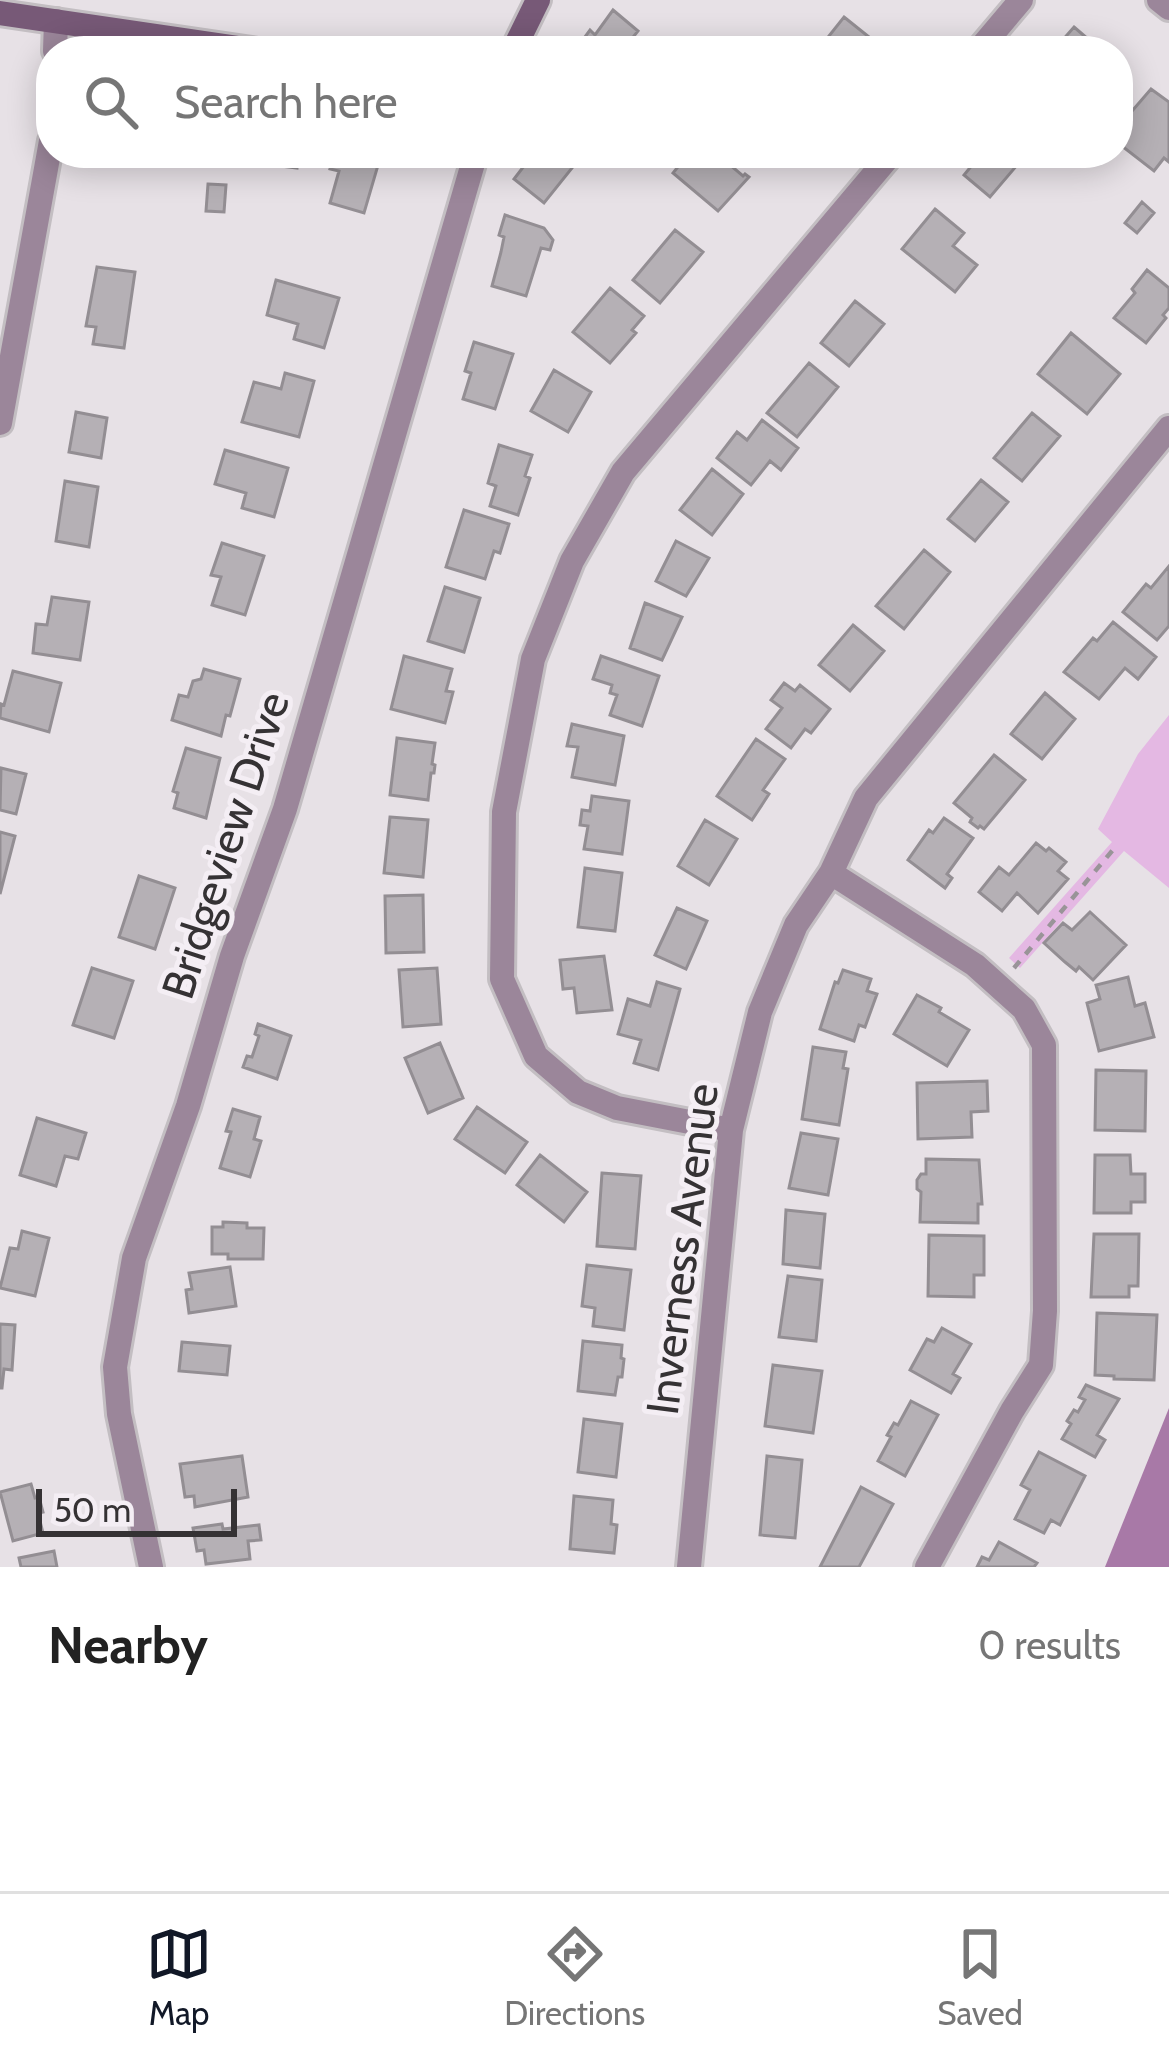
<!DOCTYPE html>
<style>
:root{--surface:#fff;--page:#f6f6f6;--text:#222;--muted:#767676;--line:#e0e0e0;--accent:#111827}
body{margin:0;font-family:Cabin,sans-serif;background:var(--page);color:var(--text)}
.scale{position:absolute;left:36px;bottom:30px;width:201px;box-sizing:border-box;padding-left:12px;border:6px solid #353234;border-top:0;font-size:33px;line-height:42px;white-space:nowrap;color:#353234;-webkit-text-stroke:9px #f4eef4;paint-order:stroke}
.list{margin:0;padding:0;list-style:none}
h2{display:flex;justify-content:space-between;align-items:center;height:156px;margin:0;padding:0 48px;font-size:51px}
h2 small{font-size:39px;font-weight:400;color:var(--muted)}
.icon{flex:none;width:66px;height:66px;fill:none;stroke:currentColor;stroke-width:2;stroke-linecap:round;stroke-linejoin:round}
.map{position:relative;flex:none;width:1169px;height:1567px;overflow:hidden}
.search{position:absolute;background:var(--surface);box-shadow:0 6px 30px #0003;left:36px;right:36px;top:36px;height:132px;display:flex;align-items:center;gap:30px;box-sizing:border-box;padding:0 42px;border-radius:48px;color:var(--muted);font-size:45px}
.sheet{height:324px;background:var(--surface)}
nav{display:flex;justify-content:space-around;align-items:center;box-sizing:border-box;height:168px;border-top:3px solid var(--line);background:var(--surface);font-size:33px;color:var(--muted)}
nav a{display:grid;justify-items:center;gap:6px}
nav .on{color:var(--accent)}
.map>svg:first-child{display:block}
</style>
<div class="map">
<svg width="1169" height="1567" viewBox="0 0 1169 1567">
<rect width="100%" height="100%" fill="#e7e1e6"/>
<path fill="#e4b8e3" d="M1169 715V888L1124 851 1020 968 1009 958 1112 842 1098 829 1138 754Z"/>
<path fill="#a879a7" d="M1169 1408V1567H1105Z"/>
<path fill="#b5b0b5" stroke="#938e93" stroke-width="3" d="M613 10 638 31 622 51H586L579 45 590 30 595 35Z
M844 17 874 41 866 51H817Z
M1074 27 1102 51H1053Z
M1151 89 1169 102V162L1164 158 1154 171 1118 143V134L1129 119 1126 118Z
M265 153H298L297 168 264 164Z
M335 153 381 155 364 213 330 203 339 171 330 169Z
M534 153H584L544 203 514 179Z
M689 153H716L743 176 745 174 749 177 718 211 673 173Z
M982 153H1019L1024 157 990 197 964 175Z
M208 184 226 185 224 212 206 211Z
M1142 202 1154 213 1137 233 1125 223Z
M935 209 964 233 953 246 977 265 955 292 902 249Z
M505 215 544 228 553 240 550 250 541 248 526 296 492 286 501 252 504 237 499 235Z
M675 230 703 252 660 303 633 280Z
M97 267 135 272 124 348 93 344 96 327 86 326Z
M1147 270 1169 288V308L1163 315 1166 318 1146 343 1114 318 1135 293 1132 289Z
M276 280 339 298 324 348 294 339 298 324 267 315Z
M610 288 644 316 632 330 636 333 610 363 573 332Z
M855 301 884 324 849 366 821 343Z
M1071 333 1120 374 1087 414 1038 374Z
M474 342 513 354 495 409 463 399 471 373 465 371Z
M809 363 838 387 797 437 767 413Z
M554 370 591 392 568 432 531 411Z
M285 373 314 381 299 437 242 422 254 382 281 389Z
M76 412 107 418 101 458 69 452Z
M1032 413 1060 436 1022 481 994 458Z
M762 420 798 448 781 470 770 461 751 485 717 458 737 432 747 440Z
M499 445 532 455 525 476 530 478 518 515 490 506 496 486 488 483Z
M225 450 288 468 274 517 242 508 246 493 215 484Z
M712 469 743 494 712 535 680 510Z
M981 480 1008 502 975 541 948 519Z
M65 481 98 487 89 547 56 541Z
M464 510 509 524 500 553 494 551 485 579 446 567Z
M676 541 709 558 686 596 656 581Z
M222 543 264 556 245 615 212 605 221 577 211 575Z
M924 550 950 572 904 629 876 606Z
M1169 566V626L1157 640 1123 612 1146 584 1151 588Z
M445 587 480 598 464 652 428 641Z
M52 597 89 602 80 660 33 653 36 624 47 625Z
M645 603 682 617 662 660 630 648Z
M1113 622 1156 657 1138 679 1125 668 1099 699 1064 672 1093 638 1097 641Z
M853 625 884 651 850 691 819 665Z
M404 656 452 669 446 691 453 692 445 723 391 709Z
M601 656 659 676 642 726 610 715 617 695 610 693 612 685 593 679Z
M204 669 240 679 230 716 226 715 221 736 172 720 179 695 188 697 193 681 201 679Z
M13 671 61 683 49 732 0 718 1 704 4 705Z
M784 683 795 691 800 685 830 709 811 733 805 729 791 748 766 729 782 708 771 700Z
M1045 693 1075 719 1042 759 1011 734Z
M572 724 624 736 615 785 572 777 578 747 567 746Z
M397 738 435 743 432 764 435 765 434 773H431L428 800 390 795Z
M756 739 785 759 763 790 769 794 752 820 717 796Z
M186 748 220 758 206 818 174 808 178 793 173 791Z
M994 755 1025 780 984 829 980 826 978 828 970 822 972 818 954 803Z
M1 768 26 774 16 814 0 810Z
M592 796 629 801 622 854 584 849 588 826 580 825 582 810 590 811Z
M390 817 428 820 423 877 384 873Z
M944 818 973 838 947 874 952 878 945 888 908 860 929 830 933 833Z
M705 820 737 839 709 885 678 866Z
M0 832 15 836 0 894Z
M1036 843 1046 851 1049 848 1066 862 1058 871 1068 879 1038 913 1017 893 1002 911 979 892 999 867 1009 875Z
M585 868 622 873 615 931 578 927Z
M139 876 175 888 155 949 119 937Z
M423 895 424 952 386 953 385 896Z
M677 908 707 921 686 969 655 955Z
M1090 912 1126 945 1093 980 1079 967 1076 971 1065 962 1044 943 1063 923 1072 930Z
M604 956 612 1010 577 1013 574 988 563 989 560 960Z
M92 968 133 981 114 1038 73 1025Z
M437 968 441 1024 403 1027 399 970Z
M843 970 871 979 867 991 877 994 865 1027 859 1025 854 1041 820 1029 835 982 838 983Z
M1128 977 1135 1006 1145 1003 1154 1037 1099 1051 1087 1003 1100 999 1096 985Z
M657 982 680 989 658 1070 634 1063 641 1040 618 1034 628 999 650 1006Z
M917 995 941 1008 939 1012 969 1030 947 1066 894 1034Z
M258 1024 291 1036 277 1079 243 1067 247 1056 252 1057 259 1036 255 1034Z
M440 1043 463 1098 428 1113 405 1058Z
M813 1047 846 1052 843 1068 848 1069 839 1125 802 1119Z
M1096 1070 1146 1071 1145 1131 1095 1130Z
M987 1081 988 1111 971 1112 972 1137 918 1139 917 1083Z
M477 1107 527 1142 505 1173 455 1139Z
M233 1109 260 1117 254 1139 261 1141 250 1177 220 1168 231 1132 226 1131Z
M37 1118 86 1133 78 1159 65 1156 56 1186 20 1175Z
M801 1133 838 1139 828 1195 789 1188Z
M540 1155 587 1192 564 1222 517 1185Z
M1095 1155H1130L1131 1174H1145V1202H1131V1213H1094Z
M926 1159 979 1160 982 1204H978V1223L920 1222 921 1192 917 1189V1180L921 1174H926Z
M602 1173 641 1176 635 1249 597 1246Z
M786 1210 825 1214 820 1268 783 1264Z
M223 1222 247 1223V1228H264L263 1259H228V1254H212V1227H223Z
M22 1231 49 1238 35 1296 0 1288 10 1248 18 1249Z
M1094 1234H1139L1138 1286H1129V1297H1091Z
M929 1235 984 1236V1275H974V1297L928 1296Z
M587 1265 631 1270 624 1330 593 1326 595 1308 582 1306Z
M230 1267 236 1306 189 1313 186 1290 192 1289 189 1273Z
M788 1276 822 1280 816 1341 779 1337Z
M1097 1313 1157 1315 1154 1380 1114 1379V1376L1095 1375Z
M0 1324 15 1325 12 1370 4 1369 2 1388H0Z
M942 1328 971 1344 953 1374 960 1378 951 1393 910 1370 927 1339 934 1342Z
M583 1341 622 1345 621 1358 624 1359 622 1377H618L615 1395 578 1391Z
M182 1342 230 1346 227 1375 179 1371Z
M773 1365 822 1371 813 1433 765 1426Z
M1086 1385 1119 1399 1097 1435 1105 1440 1095 1457 1062 1439 1071 1424 1067 1421 1074 1410 1078 1412 1085 1400 1079 1397Z
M911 1401 938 1415 905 1476 878 1461 891 1437 887 1435 894 1423 898 1425Z
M584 1419 622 1424 616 1477 578 1472Z
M1039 1452 1085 1476 1060 1525 1051 1520 1044 1533 1015 1519 1030 1490 1021 1485Z
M242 1456 248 1497 195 1507 194 1496 185 1497 180 1464Z
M767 1456 802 1460 795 1538 760 1535Z
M31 1484 35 1498 39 1497 43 1512 38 1513 43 1533 13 1541 0 1492Z
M861 1487 893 1504 859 1567H820Z
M574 1496 613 1500 611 1524 617 1525 614 1553 570 1549Z
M222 1524 223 1529 259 1525 261 1540 248 1541 250 1559 206 1564 204 1550 197 1551 193 1528Z
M999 1542 1037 1563 1034 1567H977L982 1557 989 1560Z
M54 1551 57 1567H21L19 1558Z"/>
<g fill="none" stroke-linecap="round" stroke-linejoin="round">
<defs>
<path id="street" d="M1159 0 1169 8
M55 51 56 21
M978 51 1021 0
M0 423 51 141
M831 873 975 965 1024 1009 1044 1045 1045 1311 1041 1365 1012 1411 927 1567
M731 1130 617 1108 578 1092 536 1056 502 979 504 812 533 659 572 561 623 472 892 153
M151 1567 119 1414 115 1367 134 1258 188 1106 232 956 285 809 476 153
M689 1567 731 1130 760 1012 796 925 831 873 866 798 1169 428"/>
<path id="secondary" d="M0 13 258 51
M513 51 538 0"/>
</defs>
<use href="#street" stroke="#c3bec2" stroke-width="30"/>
<use href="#secondary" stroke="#c3bec2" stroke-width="30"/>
<path stroke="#999498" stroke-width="4.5" stroke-dasharray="9 9" stroke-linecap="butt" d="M1014 968 1117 845"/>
<use href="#street" stroke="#9b869a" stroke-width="24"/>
<use href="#secondary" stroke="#775977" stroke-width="24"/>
</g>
<g text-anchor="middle" stroke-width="10" stroke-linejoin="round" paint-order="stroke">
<g font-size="45" fill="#353234" stroke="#f4eef4">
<text transform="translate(225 845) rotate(-72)" y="16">Bridgeview Drive</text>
<text transform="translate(682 1249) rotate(-83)" y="16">Inverness Avenue</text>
</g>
</g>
</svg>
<div class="scale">50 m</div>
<div class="search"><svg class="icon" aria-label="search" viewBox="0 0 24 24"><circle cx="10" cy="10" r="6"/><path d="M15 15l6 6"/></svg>Search here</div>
</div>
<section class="sheet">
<h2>Nearby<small>0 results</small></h2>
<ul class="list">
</ul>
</section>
<nav>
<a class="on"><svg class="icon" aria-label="map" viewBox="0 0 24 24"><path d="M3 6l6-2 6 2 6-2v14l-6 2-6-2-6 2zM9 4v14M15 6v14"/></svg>Map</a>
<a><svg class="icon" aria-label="directions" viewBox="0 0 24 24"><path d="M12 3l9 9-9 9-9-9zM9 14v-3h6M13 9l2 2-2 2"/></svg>Directions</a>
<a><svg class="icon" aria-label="saved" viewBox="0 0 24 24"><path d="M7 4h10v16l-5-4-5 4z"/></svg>Saved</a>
</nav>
